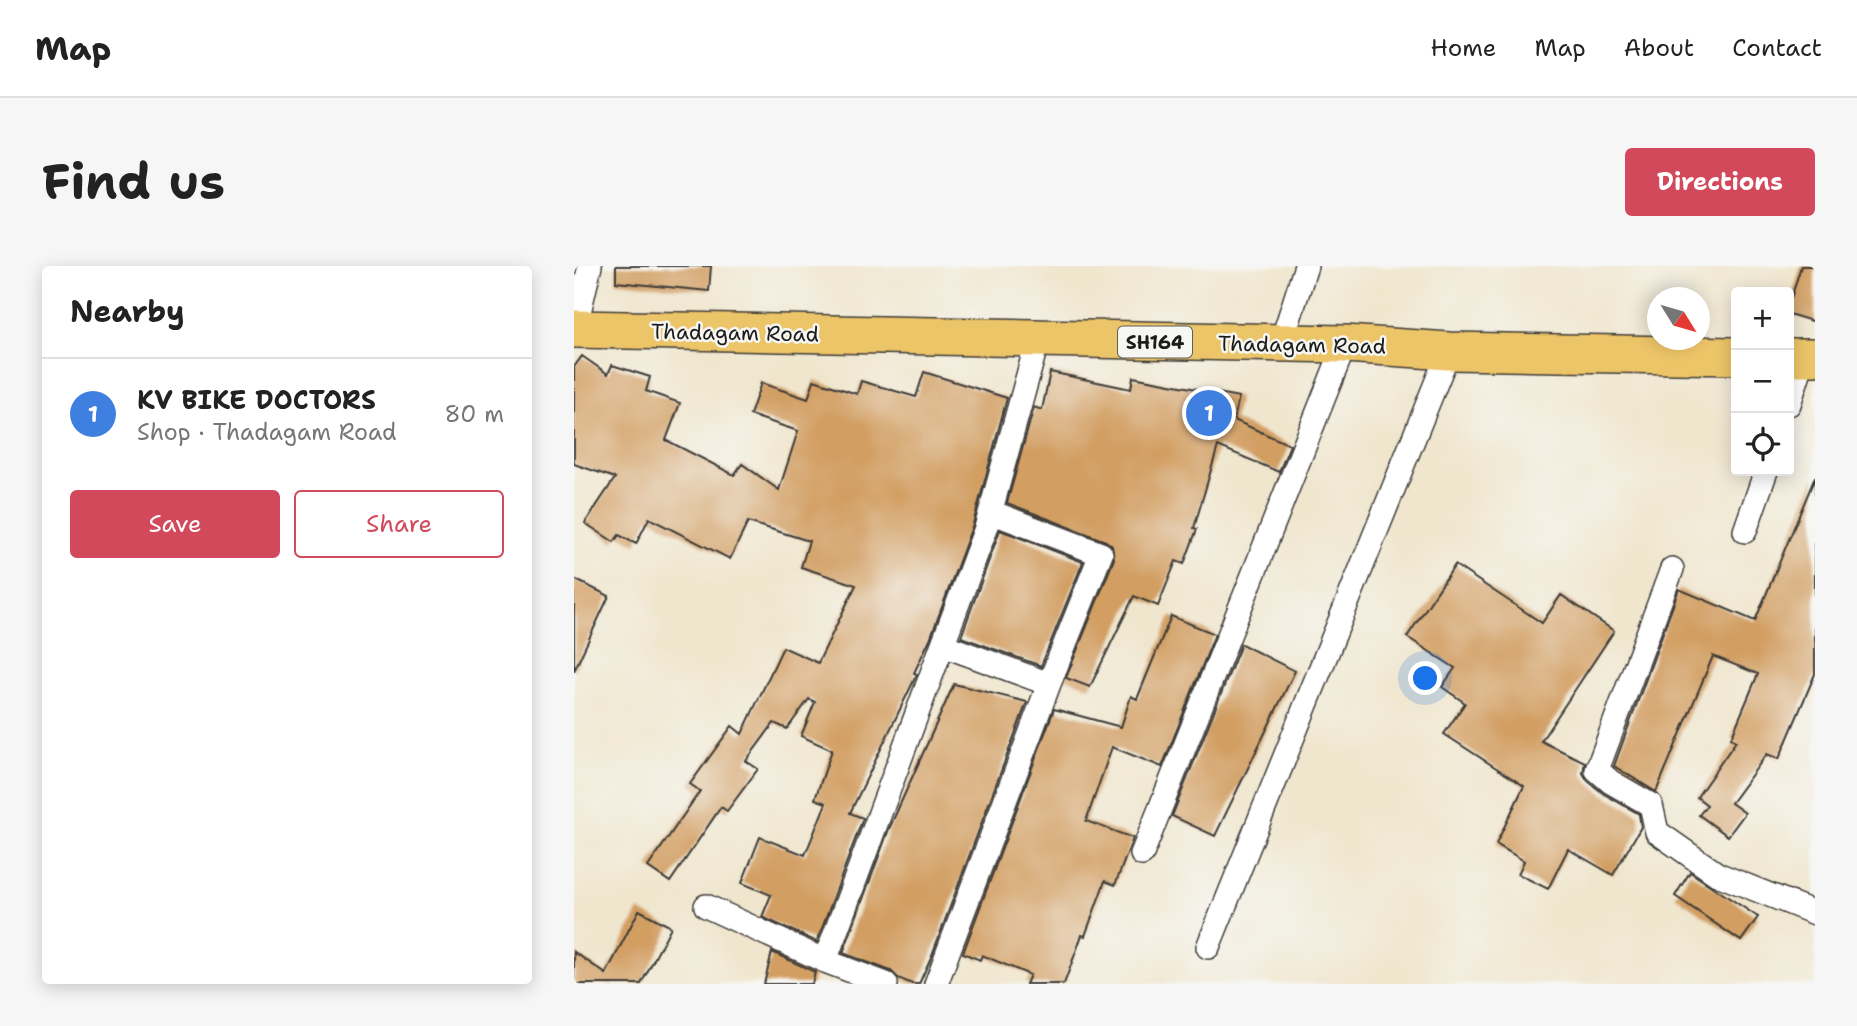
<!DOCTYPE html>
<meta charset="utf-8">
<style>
:root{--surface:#fff;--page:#f6f6f6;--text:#222;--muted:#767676;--line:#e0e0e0;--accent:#d1495b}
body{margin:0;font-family:"Shantell Sans",sans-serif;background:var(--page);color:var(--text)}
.controls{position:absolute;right:21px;top:21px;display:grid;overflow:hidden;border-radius:7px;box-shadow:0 4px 18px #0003}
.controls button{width:63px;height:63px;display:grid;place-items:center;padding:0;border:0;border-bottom:2px solid var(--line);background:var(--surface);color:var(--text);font:35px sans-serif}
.compass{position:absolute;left:1073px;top:21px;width:63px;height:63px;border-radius:50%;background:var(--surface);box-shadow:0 4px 18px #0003;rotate:127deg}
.you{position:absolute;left:852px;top:413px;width:24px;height:24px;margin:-18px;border:5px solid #fff;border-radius:50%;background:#1a73e8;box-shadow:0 0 0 10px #1a73e833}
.badge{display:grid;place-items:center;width:46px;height:46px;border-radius:50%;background:var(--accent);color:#fff;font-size:23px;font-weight:700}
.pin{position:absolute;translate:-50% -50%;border:4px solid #fff;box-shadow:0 2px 7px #0006}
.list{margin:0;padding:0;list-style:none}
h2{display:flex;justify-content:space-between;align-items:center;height:91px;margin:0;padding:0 28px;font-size:30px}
h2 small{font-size:23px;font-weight:400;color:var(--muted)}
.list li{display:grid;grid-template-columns:46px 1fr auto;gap:21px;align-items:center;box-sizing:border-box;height:112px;padding:0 28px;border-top:2px solid var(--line)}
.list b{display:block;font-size:26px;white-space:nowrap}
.list p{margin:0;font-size:23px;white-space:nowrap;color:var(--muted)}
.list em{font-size:23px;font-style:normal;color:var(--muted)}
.actions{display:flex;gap:14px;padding:21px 28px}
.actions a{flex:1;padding:16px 0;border:2px solid var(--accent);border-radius:7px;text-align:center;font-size:24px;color:var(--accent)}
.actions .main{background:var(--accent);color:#fff}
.icon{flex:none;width:38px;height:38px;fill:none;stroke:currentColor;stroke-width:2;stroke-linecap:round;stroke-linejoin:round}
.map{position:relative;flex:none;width:1241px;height:718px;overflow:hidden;border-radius:7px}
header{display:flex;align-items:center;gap:42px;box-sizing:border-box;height:98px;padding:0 35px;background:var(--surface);border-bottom:2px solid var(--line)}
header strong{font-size:33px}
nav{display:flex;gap:38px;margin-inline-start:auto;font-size:24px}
.intro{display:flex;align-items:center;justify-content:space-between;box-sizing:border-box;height:168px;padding:0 42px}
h1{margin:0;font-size:49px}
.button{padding:18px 32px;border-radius:7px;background:var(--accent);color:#fff;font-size:24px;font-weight:700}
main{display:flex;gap:42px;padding:0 42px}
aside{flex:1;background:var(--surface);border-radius:7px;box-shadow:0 4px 18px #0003}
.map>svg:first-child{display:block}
</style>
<header>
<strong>Map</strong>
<nav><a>Home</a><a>Map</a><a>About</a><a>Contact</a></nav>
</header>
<div class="intro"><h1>Find us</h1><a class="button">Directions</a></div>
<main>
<aside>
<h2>Nearby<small></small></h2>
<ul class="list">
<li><span class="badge" style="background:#3f7fe0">1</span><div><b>KV BIKE DOCTORS</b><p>Shop · Thadagam Road</p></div><em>80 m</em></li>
</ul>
<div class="actions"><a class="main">Save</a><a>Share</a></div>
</aside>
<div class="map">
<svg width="1241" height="718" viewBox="0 0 1241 718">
<rect width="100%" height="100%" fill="#f6f6f2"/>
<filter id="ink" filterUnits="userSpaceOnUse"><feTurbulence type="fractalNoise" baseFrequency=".0143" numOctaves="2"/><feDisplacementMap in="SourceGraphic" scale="14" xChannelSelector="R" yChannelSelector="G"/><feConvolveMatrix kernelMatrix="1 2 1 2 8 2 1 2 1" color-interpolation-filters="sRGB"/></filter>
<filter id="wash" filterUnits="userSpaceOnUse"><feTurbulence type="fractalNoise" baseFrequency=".00686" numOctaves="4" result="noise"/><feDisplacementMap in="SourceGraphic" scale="28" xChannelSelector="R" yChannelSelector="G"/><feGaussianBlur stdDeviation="1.57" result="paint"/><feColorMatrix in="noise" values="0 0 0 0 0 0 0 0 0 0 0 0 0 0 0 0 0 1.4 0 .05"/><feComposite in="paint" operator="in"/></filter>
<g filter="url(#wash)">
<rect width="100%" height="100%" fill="#f0e6ce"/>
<g id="blocks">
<path fill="#d29e62" d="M42 0H137L135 25 42 16Z
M1227 0H1241V56L1215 48V39Z
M8 90 34 108 38 99 76 111 72 125 106 137 92 174 160 209 168 198 205 224 224 165 176 149 187 117 234 133 240 114 283 128 287 115 342 131 350 106 433 132 399 258 356 373 340 407 343 408 276 547 289 552 243 676 188 651 197 629 168 617 186 571 231 589 252 537 241 533 258 484 227 470 241 436 235 433 213 463 200 457 172 495 184 503 153 545 147 541 96 616 74 601 126 525 116 518 158 460 168 468 209 381 244 397 282 319 227 301 235 275 174 256 156 293 75 252 62 278 45 269 40 276 11 257 41 212 0 198V101Z
M476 106 557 123 559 111 665 131 660 154 716 179 705 206 644 180 620 262 623 263 610 298 602 295 584 340 560 330 516 421 492 412 540 293 538 280 532 275 433 237 460 141 468 144Z
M1241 211V408L1205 493 1193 488 1157 537 1171 547 1154 570 1125 549 1133 539 1123 531 1162 475 1157 472 1184 408 1139 390 1082 526 1040 500 1105 323 1181 355Z
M426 264 509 296 467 400 387 371Z
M881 299 968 357 987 329 1040 365 967 475 1011 496 1009 507 1014 515 1030 528 1065 548 1067 561 1039 609 994 583 974 623 944 608 950 595 922 578 950 520 870 468 891 437 868 421 881 402 833 371Z
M0 313 35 330 0 405Z
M597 350 641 368 588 501 538 481 512 555 559 572 541 619 531 615 511 670 508 669 490 718H452L456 709 408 689 406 694 389 687 480 443 547 461 557 430 563 433Z
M667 378 721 405 641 570 598 550Z
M380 418 453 436 358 689 345 718H338L324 712 317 705 269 687 315 563Z
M1116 606 1184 651 1167 675 1101 630Z
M65 644 97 661 67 718H0V686L32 708Z
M198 686 241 706 238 718H190Z"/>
</g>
</g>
<g filter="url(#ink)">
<use href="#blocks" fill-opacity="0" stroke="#3c3a37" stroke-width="2"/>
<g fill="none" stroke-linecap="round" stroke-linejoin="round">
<defs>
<path id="street" d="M1 63 16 0
M707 78 732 0
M1215 138 1230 91
M417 246 527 288 475 418
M1171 265 1192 205
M1098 303 1023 504 1037 516 1077 539 1083 566 1143 608 1241 647
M568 588 771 78
M132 640 251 695 312 718
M634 681 875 85
M251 695 412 262 464 73
M362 718 475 418 369 379"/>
<path id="primary" d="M0 63 771 78 875 85 1162 90
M1215 91H1241"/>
</defs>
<use href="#street" stroke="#3c3a37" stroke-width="26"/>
<use href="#primary" stroke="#3c3a37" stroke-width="40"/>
<use href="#street" stroke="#fff" stroke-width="23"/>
<use href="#primary" stroke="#edc569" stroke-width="37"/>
</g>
</g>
<g text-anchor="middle" stroke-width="5" stroke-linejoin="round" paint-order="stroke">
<rect fill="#f6f6f2" stroke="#5d5d5c" stroke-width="2" x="544" y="60.5" width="74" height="31" rx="5"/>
<g font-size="19" font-weight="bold" fill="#1c1c1c">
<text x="581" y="83">SH164</text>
</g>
<g font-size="21" fill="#1c1c1c" stroke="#f6f6f2">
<text transform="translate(161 67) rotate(1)" y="7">Thadagam Road</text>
<text transform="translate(728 79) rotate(1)" y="7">Thadagam Road</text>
</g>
</g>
</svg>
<div class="controls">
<button>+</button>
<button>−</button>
<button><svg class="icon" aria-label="locate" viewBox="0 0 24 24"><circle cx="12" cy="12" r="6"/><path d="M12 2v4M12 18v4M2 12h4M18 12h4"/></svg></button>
</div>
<svg class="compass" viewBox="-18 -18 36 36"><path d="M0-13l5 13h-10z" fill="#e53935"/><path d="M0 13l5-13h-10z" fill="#767676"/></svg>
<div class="you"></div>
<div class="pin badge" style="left:635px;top:147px;background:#3f7fe0">1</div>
</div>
</main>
